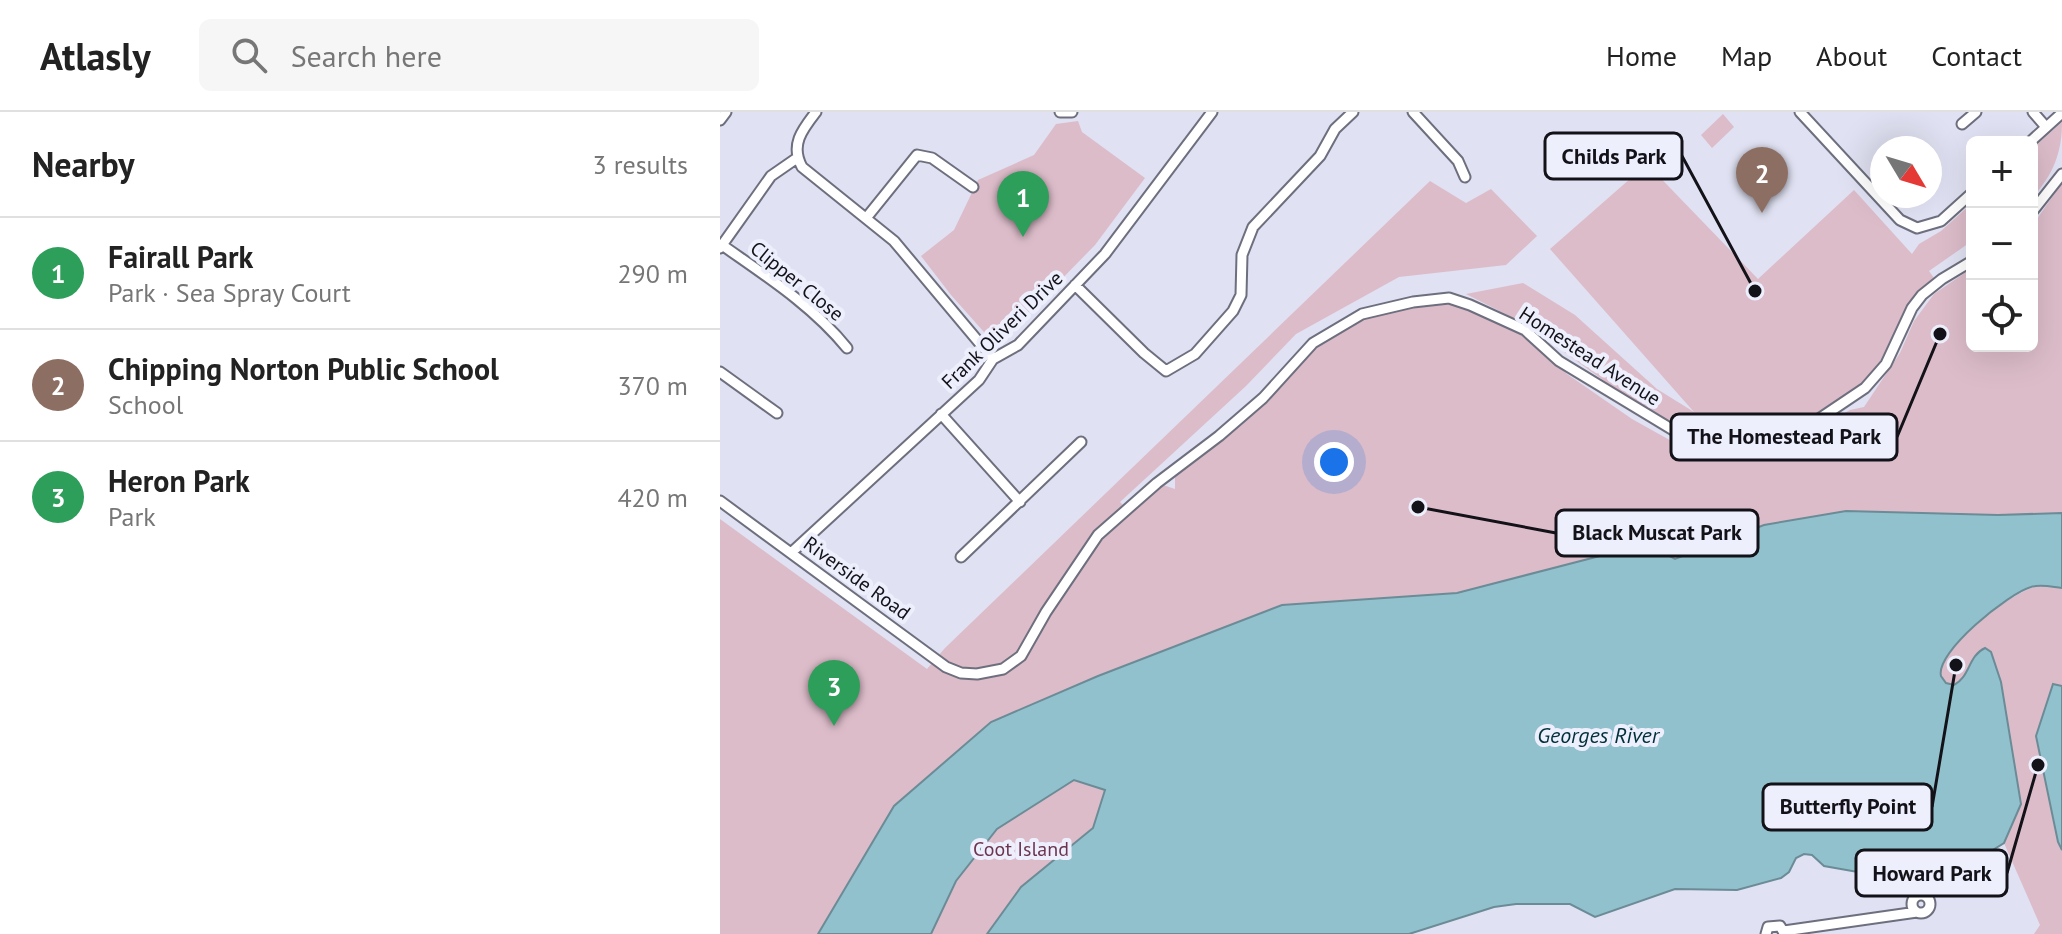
<!DOCTYPE html>
<meta charset="utf-8">
<style>
:root{--surface:#fff;--page:#f6f6f6;--text:#222;--muted:#767676;--line:#e0e0e0;--accent:#6a6d10}
body{margin:0;font-family:"PT Sans",sans-serif;background:var(--page);color:var(--text)}
.controls{position:absolute;right:24px;top:24px;display:grid;overflow:hidden;border-radius:12px;box-shadow:0 8px 32px #0002}
.controls button{width:72px;height:72px;display:grid;place-items:center;padding:0;border:0;border-bottom:2px solid var(--line);background:var(--surface);color:var(--text);font:40px sans-serif}
.compass{position:absolute;left:1150px;top:24px;width:72px;height:72px;border-radius:50%;background:var(--surface);box-shadow:0 8px 32px #0002;rotate:128deg}
.you{position:absolute;left:614px;top:350px;width:28px;height:28px;margin:-20px;border:6px solid #fff;border-radius:50%;background:#1a73e8;box-shadow:0 0 0 12px #1a73e833}
.badge{display:grid;place-items:center;width:52px;height:52px;border-radius:50%;background:var(--accent);color:#fff;font-size:26px;font-weight:700}
.pin{position:absolute;translate:-50% -66px;filter:drop-shadow(0 2px 4px #0008)}
.pin::after{content:'';position:absolute;top:42px;width:28px;height:24px;background:inherit;clip-path:polygon(0 0,100% 0,50% 100%)}
.list{margin:0;padding:0;list-style:none}
h2{display:flex;justify-content:space-between;align-items:center;height:104px;margin:0;padding:0 32px;font-size:34px}
h2 small{font-size:26px;font-weight:400;color:var(--muted)}
.list li{display:grid;grid-template-columns:52px 1fr auto;gap:24px;align-items:center;box-sizing:border-box;height:112px;padding:0 32px;border-top:2px solid var(--line)}
.list b{display:block;font-size:30px;white-space:nowrap}
.list p{margin:0;font-size:26px;white-space:nowrap;color:var(--muted)}
.list em{font-size:26px;font-style:normal;color:var(--muted)}
.icon{flex:none;width:44px;height:44px;fill:none;stroke:currentColor;stroke-width:2;stroke-linecap:round;stroke-linejoin:round}
.map{position:relative;flex:none;width:1342px;height:822px;overflow:hidden}
header{display:flex;align-items:center;gap:48px;box-sizing:border-box;height:112px;padding:0 40px;background:var(--surface);border-bottom:2px solid var(--line)}
header strong{font-size:38px}
nav{display:flex;gap:44px;margin-inline-start:auto;font-size:28px}
.search{width:560px;height:72px;background:var(--page);display:flex;align-items:center;gap:20px;box-sizing:border-box;padding:0 28px;border-radius:12px;color:var(--muted);font-size:30px}
main{display:flex}
aside{flex:1;background:var(--surface)}
.map>svg:first-child{display:block}
</style>
<header>
<strong>Atlasly</strong>
<div class="search"><svg class="icon" aria-label="search" viewBox="0 0 24 24"><circle cx="10" cy="10" r="6"/><path d="M15 15l6 6"/></svg>Search here</div>
<nav><a>Home</a><a>Map</a><a>About</a><a>Contact</a></nav>
</header>
<main>
<aside>
<h2>Nearby<small>3 results</small></h2>
<ul class="list">
<li><span class="badge" style="background:#2e9e5b">1</span><div><b>Fairall Park</b><p>Park · Sea Spray Court</p></div><em>290 m</em></li>
<li><span class="badge" style="background:#8d6e63">2</span><div><b>Chipping Norton Public School</b><p>School</p></div><em>370 m</em></li>
<li><span class="badge" style="background:#2e9e5b">3</span><div><b>Heron Park</b><p>Park</p></div><em>420 m</em></li>
</ul>
</aside>
<div class="map">
<svg width="1342" height="822" viewBox="0 0 1342 822">
<rect width="100%" height="100%" fill="#e0e1f2"/>
<path fill="#dcbcc9" d="M1003 2 1014 15 992 36 981 23Z
M358 9 362 20 425 66 375 133 283 227 271 228 231 183 201 144 234 118 258 68 314 43 336 12Z
M1342 10C1342 41 1333 63 1312 86V37Z
M927 52 1038 167 1134 78 1192 142 1199 132 1221 119 1252 91V129L1209 159 1214 166 1191 190 1165 246 1133 280 1062 321 1021 328 953 313 912 289 807 213 746 182 803 171 855 203 937 277 974 300 830 137Z
M710 69 746 91 771 77 817 124 786 153 679 165 576 222 526 274 400 390 407 397 437 371 455 377V357L499 324 593 231 626 209 729 186 805 218 847 262 912 307 964 336 970 344 996 347 1005 342 1023 345 1040 342 1045 345 1130 298 1144 295 1180 241 1194 209 1214 182 1252 156V234H1312V114L1342 71V401L1044 413 954 447 926 432 737 481 562 493 378 564 271 610 119 788 98 822H0V407L207 557 225 536Z
M1322 473 1342 476V822H1314L1320 813 1284 731 1301 692 1281 570 1271 540 1268 537 1241 569 1234 573 1226 571 1219 559C1226 531 1294 477 1322 473Z
M354 668 386 678 374 716 301 775 267 822H211L236 769 277 717Z"/>
<path fill="#91c1cd" stroke="#6b8c97" stroke-width="2" d="M1126 399 1278 403 1342 401V476C1332 475 1321 472 1311 475 1289 481 1215 540 1221 564L1226 571 1234 573C1250 565 1248 544 1265 536L1271 540 1281 570 1301 692 1284 731 1250 752 1192 747 1149 762 1104 754 1092 743 1084 742 1076 746 1069 760 1061 766 1017 778 955 777 875 805 850 792H796L774 795 689 822H267L301 775 373 716 385 678 354 668 277 717 236 769 211 822H98L174 694 271 610 378 564 562 493 737 481 926 432 955 447 1044 413Z
M1333 572 1342 574V738L1338 730 1316 624Z"/>
<g fill="none" stroke-linecap="round" stroke-linejoin="round">
<defs>
<path id="minor" d="M96 0C82 18 70 33 82 55L174 129 273 247
M340 0H352
M693 0 738 49 745 65
M1080 0 1180 108 1197 116 1221 109 1252 81
M1313 0 1326 15
M0 8 6 0
M1242 12 1256 0
M1310 30 1342 1
M1312 100 1342 62
M147 105 197 43 212 46 253 75
M2 133C46 164 93 194 127 236
M0 136 51 64 77 46
M355 173 424 241 446 259 475 242 513 199 521 183 522 143 533 115 600 44 615 17 633 0
M0 260 57 301
M221 302 300 390
M0 389 226 555 241 561 257 562 283 557 301 544 326 500 378 423 437 371 499 324 543 286 593 231 642 202 693 190 729 186 750 193 805 218 839 249 958 321 1017 332 1064 325 1084 317 1145 276 1166 252 1192 196 1202 183 1222 167 1252 149
M72 440 259 268 273 247 298 233 385 142 492 0
M241 445 361 330
M1192 792a9 9 0 1 1 18 0a9 9 0 1 1-18 0Z
M1064 819 1197 800
M1046 822 1048 815 1060 814 1064 821"/>
</defs>
<use href="#minor" stroke="#6e6f7e" stroke-width="13"/>
<use href="#minor" stroke="#fff" stroke-width="9"/>
</g>
<g text-anchor="middle" stroke-width="8" stroke-linejoin="round" paint-order="stroke">
<g font-size="20" fill="#121218" stroke="#eeeffd">
<text transform="translate(77 169) rotate(39)" y="7">Clipper Close</text>
<text transform="translate(282 218) rotate(-44)" y="7">Frank Oliveri Drive</text>
<text transform="translate(870 244) rotate(33)" y="7">Homestead Avenue</text>
<text transform="translate(137 466) rotate(36)" y="7">Riverside Road</text>
</g>
<g font-size="20" fill="#6c354f" stroke="#eeeffd">
<text x="301" y="744">Coot Island</text>
</g>
<g font-size="22" font-style="italic" fill="#003039" stroke="#eeeffd">
<text x="878" y="631">Georges River</text>
</g>
</g>
<path fill="none" stroke="#121218" stroke-width="3" d="M1035 179L962 44M1220 222L1177 325M698 395L836 421M1236 553L1212 695M1318 653L1287 761"/>
<g fill="#121218" stroke="#eeeffd" stroke-width="3">
<circle cx="1035" cy="179" r="8"/>
<circle cx="1220" cy="222" r="8"/>
<circle cx="698" cy="395" r="8"/>
<circle cx="1236" cy="553" r="8"/>
<circle cx="1318" cy="653" r="8"/>
</g>
<g fill="#eeeffd" stroke="#121218" stroke-width="3">
<rect x="825" y="21" width="137" height="46" rx="8"/>
<rect x="951" y="302" width="226" height="46" rx="8"/>
<rect x="836" y="398" width="202" height="46" rx="8"/>
<rect x="1043" y="672" width="169" height="46" rx="8"/>
<rect x="1136" y="738" width="151" height="46" rx="8"/>
</g>
<g font-size="22" text-anchor="middle" font-weight="bold" fill="#121218">
<text x="894" y="52">Childs Park</text>
<text x="1064" y="332">The Homestead Park</text>
<text x="937" y="428">Black Muscat Park</text>
<text x="1128" y="702">Butterfly Point</text>
<text x="1212" y="769">Howard Park</text>
</g>
</svg>
<div class="controls">
<button>+</button>
<button>−</button>
<button><svg class="icon" aria-label="locate" viewBox="0 0 24 24"><circle cx="12" cy="12" r="6"/><path d="M12 2v4M12 18v4M2 12h4M18 12h4"/></svg></button>
</div>
<svg class="compass" viewBox="-18 -18 36 36"><path d="M0-13l5 13h-10z" fill="#e53935"/><path d="M0 13l5-13h-10z" fill="#767676"/></svg>
<div class="you"></div>
<div class="pin badge" style="left:303px;top:125px;background:#2e9e5b">1</div>
<div class="pin badge" style="left:1042px;top:101px;background:#8d6e63">2</div>
<div class="pin badge" style="left:114px;top:614px;background:#2e9e5b">3</div>
</div>
</main>
